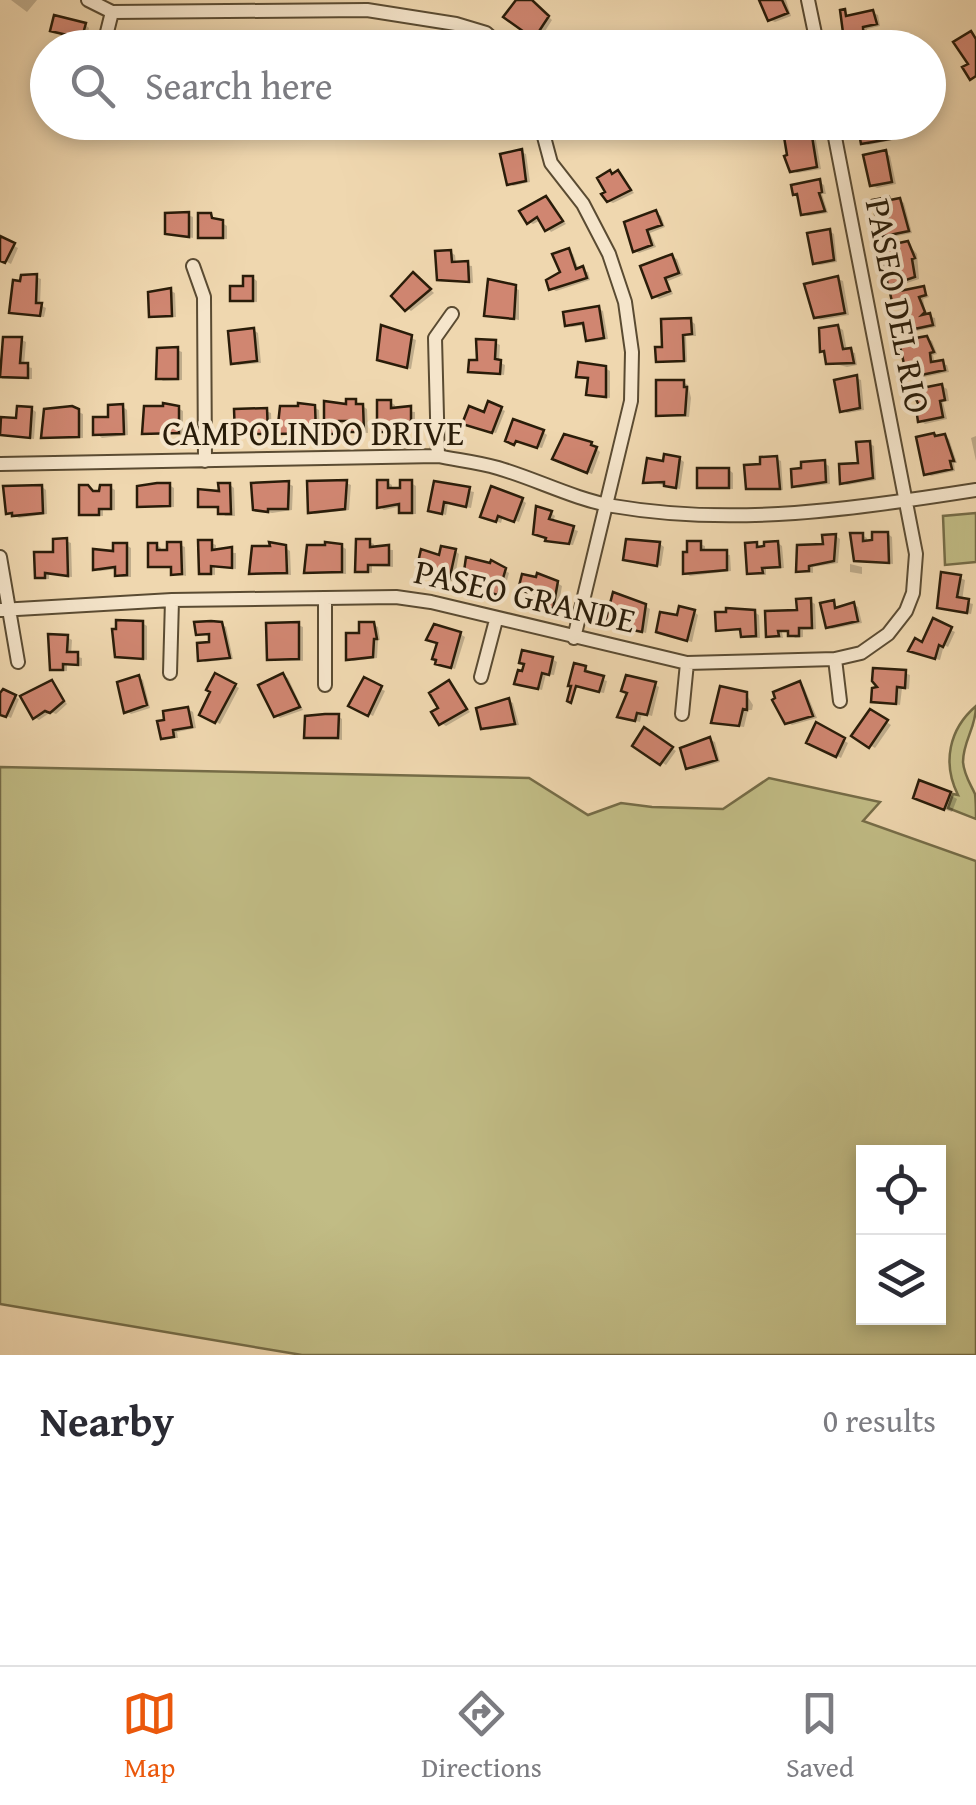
<!DOCTYPE html>
<style>
:root{--surface:#fff;--page:#f7f7f7;--text:#2b2b33;--muted:#7c7c81;--line:#e1e1e2;--accent:#ea580c}
body{margin:0;font-family:"Gentium Book Plus",serif;background:var(--page);color:var(--text)}
.controls{position:absolute;right:30px;bottom:30px;display:grid;overflow:hidden;border-radius:0px;box-shadow:0 5px 15px #0003}
.controls button{width:90px;height:90px;display:grid;place-items:center;padding:0;border:0;border-bottom:2px solid var(--line);background:var(--surface);color:var(--text);font:50px sans-serif}
.list{margin:0;padding:0;list-style:none}
h2{display:flex;justify-content:space-between;align-items:center;height:130px;margin:0;padding:0 40px;font-size:42px}
h2 small{font-size:32px;font-weight:400;color:var(--muted)}
.icon{flex:none;width:55px;height:55px;fill:none;stroke:currentColor;stroke-width:2;stroke-linecap:round;stroke-linejoin:round}
.map{position:relative;flex:none;width:976px;height:1355px;overflow:hidden}
.search{position:absolute;background:var(--surface);box-shadow:0 5px 15px #0003;left:30px;right:30px;top:30px;height:110px;display:flex;align-items:center;gap:25px;box-sizing:border-box;padding:0 35px;border-radius:55px;color:var(--muted);font-size:38px}
.sheet{height:310px;background:var(--surface)}
nav{display:flex;justify-content:space-around;align-items:center;box-sizing:border-box;height:140px;border-top:2px solid var(--line);background:var(--surface);font-size:28px;color:var(--muted)}
nav a{display:grid;justify-items:center;gap:5px}
nav .on{color:var(--accent)}
.map>svg:first-child{display:block}
</style>
<div class="map">
<svg width="976" height="1355" viewBox="0 0 976 1355">
<rect width="100%" height="100%" fill="#efd7af"/>
<filter id="stains"><feTurbulence type="fractalNoise" baseFrequency=".002" numOctaves="4"/><feColorMatrix values="0 0 0 0 .2 0 0 0 0 .09 0 0 0 0 .02 0 0 0 .5 -.17"/></filter>
<radialGradient id="worn" r=".72"><stop offset=".6" stop-color="#630" stop-opacity="0"/><stop offset="1" stop-color="#630" stop-opacity=".3"/></radialGradient>
<path fill="#c1bc85" stroke="#756c47" stroke-width="2.5" fill-rule="evenodd" d="M976 513V562L945 565 943 516Z
M976 706C976 728 963 741 963 762 964 775 970 783 975 794 976 801 976 811 976 819L948 808 953 794 958 795C942 763 949 729 976 706Z
M0 767 529 778 588 815 621 803 652 807 723 809 769 778 880 802 863 821 976 861V1355H302L0 1304ZM864 1152H938V1318H864Z"/>
<path fill="#0003" d="M11 0H37L27 12Z
M519 0 532 2 552 20 540 39 507 16Z
M762 0H786L791 16 775 22 770 20Z
M844 12 850 18 873 13 878 15 880 26 867 29 868 46 847 47Z
M85 25 89 28 84 48H66Z
M377 40 388 43V48H376Z
M597 122 601 126 596 136 569 123Z
M860 122H890L893 140 868 145 864 142Z
M810 133 815 135 821 169 797 173 792 170Z
M521 152 526 154 530 182 513 186 509 183Z
M886 153 890 156 896 184 877 188 872 185Z
M618 173 634 193 613 203 608 201 614 175Z
M819 182 824 185 826 194H822L828 213 808 216 803 214 800 197 795 194Z
M546 199 566 224 551 232 541 220 533 224 529 222Z
M899 200 904 203 912 233 887 238 882 235 891 219 890 213 877 212Z
M656 213 661 216 665 227 650 233 656 247 639 253 635 251Z
M188 215 193 217V238L168 233Z
M211 216 227 226V239L200 237Z
M829 231 834 234 837 262 820 265 815 263Z
M0 239 18 248 11 264 0 258Z
M908 244 917 254 919 279 895 287 891 284Z
M569 251 573 254 579 270 588 272 590 280 556 291 551 288 563 274Z
M450 252 455 255 456 264 472 266 473 283 440 279Z
M672 257 677 259 683 275 668 281 673 294 659 299 654 296Z
M36 277 41 279 40 305 46 308 44 317 12 312Z
M253 278 257 281V302L233 299Z
M418 278 434 293 411 311 407 308Z
M838 279 843 281 849 315 821 320 816 317Z
M515 288 519 290V320L487 314Z
M924 289 929 297 923 299 925 309 928 316 935 318 936 327 912 332 907 329V306L895 305Z
M171 291 175 293 176 317 151 316Z
M599 309 603 311 608 339 593 342 588 339 586 325 572 327 567 325Z
M691 321 695 324 696 336H686L687 362 658 360Z
M838 327 843 330 847 351 855 353 857 365 847 367 828 362 823 350Z
M253 330 258 333 261 363 238 365 234 362Z
M411 338 416 340 411 369 384 362Z
M927 338 932 341 937 354 933 355 935 364 947 365 949 372 914 379 909 377Z
M22 340 26 342 24 366 32 368V379H2L0 366H5Z
M496 343 500 345 499 362 505 365 504 375 471 370Z
M177 350 182 352V380L163 381 159 378Z
M605 368 610 371V398L593 396 588 393 590 379 579 375Z
M856 378 861 380 864 410 847 413 842 410Z
M683 382 688 385 691 398 689 417 659 415Z
M942 386 947 389 949 401 943 402 947 419 925 424 921 421Z
M356 402 367 409 368 433 350 431 349 422H343L344 435 327 433 341 406Z
M390 402 395 405V410L415 412V427L394 426V433L379 431Z
M123 407 127 410 128 435 102 438 98 435 96 419H111Z
M178 408 183 411V435L144 433Z
M315 408 319 410 320 435 280 433Z
M32 409 36 412 34 439 2 434Z
M72 409 83 414V438L44 436Z
M501 409 505 411 496 433 469 426Z
M266 411 271 413 272 435H262L257 430H249V435L237 433Z
M543 432 547 435 542 448 508 440Z
M944 436 949 439 957 463H954L955 471 931 476 926 473Z
M976 436V461L971 438Z
M566 437 591 444 600 452 592 474 559 461Z
M870 444 874 446 876 480 847 485 843 483 860 466Z
M680 459 684 462 680 489 646 481 665 463Z
M777 459 781 461 783 490 749 487 763 466Z
M824 463 829 466 830 484 799 488 795 486Z
M729 470 733 473V489L699 487Z
M387 482 392 485V491H402L411 483 416 486V514H406L402 511V506L384 510 380 507Z
M346 483 351 485 349 510 315 514 310 511Z
M289 484 293 486 292 510 272 513 255 509Z
M436 484 474 492 471 508 448 503 446 515 435 512Z
M169 485 174 488V507L140 505Z
M230 485 234 488 235 516H225L221 509 200 506Z
M42 487 46 490 47 514 19 518 8 512Z
M88 487 95 493 110 487 115 490V510H103V516L81 514Z
M522 500 526 503 519 522 503 516 501 523 487 518Z
M551 513 555 516 553 522 578 531 573 545 552 542 541 536Z
M888 534 892 537 893 564 856 559 862 535 867 538V543Z
M836 536 840 539 838 563 813 567V573L799 571 826 546 825 537Z
M66 541 71 543 72 577 49 574V579H42L37 577Z
M369 542 374 544V549L393 550V567L372 566V573L358 571Z
M211 543 216 545V552L236 553V569L215 567V575L201 573Z
M778 543 782 546 784 568 766 569V575L750 573 756 545 762 549Z
M279 544 290 551 291 575 252 573 254 548Z
M660 544 664 547 661 566 626 559Z
M700 544 705 546V552L730 555 731 571 690 576 686 573 689 555Z
M126 545 131 548V577H122L117 574V569L100 571 96 569Z
M157 545 161 548V553L180 545 185 547 186 576 174 573 173 568 151 566Z
M341 546 346 549V574L307 572Z
M455 551 459 554 454 582 439 577 440 572 420 566Z
M492 564 509 573 503 595 470 586Z
M850 564 862 567V574L850 572Z
M960 578 965 580 962 601 973 604 971 614 940 607Z
M557 583 562 586 558 609 548 607 546 596Z
M810 601 815 604 816 629 803 630V637L795 638 790 632H782L783 638 769 636Z
M833 602 839 609 854 605 858 607 862 623 832 629 828 627Z
M645 606 650 609 646 633 608 622Z
M694 612 698 615 692 642 663 633 679 618Z
M754 612 759 615 760 638H748L743 631 719 629Z
M934 622 955 632 948 647 944 645 940 660 916 653Z
M142 623 147 626V660L117 655Z
M222 625 226 627 233 659 205 662 201 659 212 644 211 635 198 634Z
M298 625 303 627V661L270 659Z
M374 625 378 627 380 640H378L377 658 353 661 349 658 361 635Z
M460 634 465 637 455 669 443 665Z
M67 637 72 640 71 655 82 658V666L67 665V671H57L52 668Z
M552 659 557 662 554 675 546 674 542 690 522 685Z
M585 669 590 671 589 675 607 681 604 693 575 687Z
M905 673 910 675 909 689 902 688 900 705 874 700Z
M216 676 239 688 220 724 202 714 214 692Z
M283 676 288 678 303 710 280 718 276 715Z
M138 677 143 680 150 708 131 714 127 711Z
M365 681 385 691 373 716 351 705Z
M52 683 67 704 56 714 51 712 39 720 34 717Z
M449 683 470 712 446 726 441 723V709Z
M799 684 804 687 817 718 792 725 787 722Z
M655 685 659 687 652 716 642 713 640 722 624 718 629 693Z
M5 693 19 699 11 718 0 713V696Z
M746 694 753 705 752 710H748L744 727 714 722Z
M509 701 513 703 519 725 488 730 483 727Z
M188 709 193 712 196 728 177 732 178 738 163 737Z
M871 712 891 725 875 748 855 736Z
M338 716 342 719V740L307 736Z
M818 726 848 743 841 758 810 742Z
M645 731 676 751 666 765 635 745Z
M710 740 715 742 720 762 693 770 688 767Z
M950 795 957 799 952 812 923 801Z"/>
<path fill="#d08671" stroke="#291c09" stroke-width="2.5" d="M516 0H532L549 16 534 39 503 17Z
M759 0H782L788 13 768 21Z
M845 9 846 16 873 10 877 24 863 27 864 44 845 48 840 10Z
M54 15 86 23 79 48H63L67 35 50 31Z
M971 31 976 39V76L970 80 962 67 968 64 953 42Z
M791 32 794 48H767L765 37Z
M306 33 307 37 327 36 328 48H294L293 34Z
M347 33 364 35 363 48H346Z
M279 34 280 48H256V40Z
M213 36V40H228V48H188V37Z
M148 38H160L159 48H128V39L148 40Z
M567 122H597L591 136Z
M857 122H887L890 139 861 144Z
M811 130 817 167 790 172 784 156 787 155 784 137Z
M522 149 526 181 507 185 500 154Z
M886 150 892 182 870 186 863 155Z
M610 170 612 174 618 170 631 190 607 202 601 194 605 192 597 178Z
M820 179 822 192 819 193 825 211 801 215 797 194 793 195 791 185Z
M546 196 563 221 545 231 537 217 527 224 519 211Z
M889 197 890 200 900 198 909 231 880 237 877 220 888 217 887 211 875 214 872 200Z
M656 210 662 225 647 230 652 245 633 252 624 222Z
M189 212V237L165 234V213Z
M198 213H211L212 218 223 220V238H198Z
M830 229 834 260 813 264 807 233Z
M0 236 15 243 5 263 0 261Z
M908 241 915 258 912 259 915 277 888 286 881 247Z
M569 248 576 269 583 266 587 278 549 290 546 280 560 272 552 254Z
M451 250 452 262 468 261 469 282 437 280 435 251Z
M672 254 679 273 665 278 670 291 652 298 640 266Z
M413 272 431 289 405 311 391 296Z
M37 274 36 303H42L40 316 9 313 13 280 20 281 21 275Z
M243 276H253V301H230V286H243Z
M838 276 845 313 814 318 804 284Z
M488 279 516 285 514 319 484 316Z
M924 286 926 295 919 297 925 312 922 315 930 313 933 325 905 331 901 314 906 313 904 304 893 306 890 293Z
M171 288 172 316 149 317 148 292Z
M599 306 604 338 586 341 583 323 565 326 563 312Z
M691 318 692 334 683 335 684 361 656 362 655 347H662L661 319Z
M381 325 412 335 407 368 377 360Z
M838 325 843 349 851 348 854 363 826 364 824 351 820 352 819 328Z
M254 328 257 361 231 364 228 331Z
M927 336 934 352 930 353 931 362 943 360 945 370 907 378 899 341Z
M3 337H22L20 363H28V378L0 377Z
M476 339 496 340 495 359 501 360 500 374 468 372 469 360H477Z
M178 347V379H156L157 348Z
M578 362 606 366V397L586 395 588 378 576 377Z
M857 375 860 408 840 412 834 380Z
M656 380H684V387H687L685 415 656 416Z
M942 384 945 400 940 401 943 417 918 422 916 408H920L912 390Z
M346 399H356V404H363L364 432H347V421H339L340 434H324V401L346 404Z
M377 400H391V408L411 406V426L390 425V432H377Z
M488 401 502 407 492 433 462 424 469 406 484 412Z
M163 403 179 406V433L142 434 144 406H163Z
M298 403 315 405 316 433 277 434 280 406H298Z
M123 404 124 434 93 435V417H108V405Z
M17 406 32 407 30 438 0 435 1 417 16 418Z
M72 406 79 409V437L41 438 44 409Z
M267 408 268 434H255L254 428 245 429V434L235 435 234 409Z
M513 419 544 430 537 448 516 441 514 445 505 441Z
M934 433 935 436 945 434 954 461H950L952 469 924 475 916 437Z
M564 434 592 442 591 445 597 447 587 473 552 459Z
M870 441 873 478 840 484 839 464 858 463 856 442Z
M664 454 680 457 676 488 664 486V482L643 483 647 458 663 461Z
M777 456 780 489H746L744 465 760 464V457Z
M825 460 826 482 792 487 791 469 801 468V462Z
M697 468H729V488H697Z
M347 480 345 509 308 513 307 481Z
M377 480H388V488H400V480H412V513H399V504L377 508Z
M289 481 288 509H268V512L253 510 251 483Z
M434 481 470 487 466 507 444 502 442 514 428 511Z
M157 483H170V506L137 507V486Z
M218 483H230L231 514H218V507H198V489L219 491Z
M42 485 43 513 12 516V513L6 514 3 486Z
M79 485H88L93 491H99L100 485H111V509H99V515H79Z
M491 486 523 498 514 522 498 516 496 522 480 517Z
M536 506 552 511 549 519 574 526 569 544 545 541 546 538 533 534Z
M872 532H888L889 563 854 561 850 533H863V541L872 540Z
M836 534 834 561 809 566V571L796 572 797 545 823 544 822 535Z
M67 538 68 576 45 573V578H35L34 552H53V539Z
M356 539H370V547L389 545V565H368V572H355Z
M626 539 660 542 657 566 623 560Z
M198 540H212V550L232 547V568L211 566V574H199Z
M687 541H701V550H727V570L683 574V552H687Z
M778 541 780 567 762 568 763 573 747 574 745 543 757 542V547L764 546V542Z
M167 542H181L182 574 171 575V567H148V543H157V550H167Z
M269 542 286 545 287 573 249 574 252 546H270Z
M325 542 342 544V572L304 573 307 545H325Z
M113 543H127V575L115 576V567L93 570V549L113 551Z
M441 546 456 549 449 581 436 578 437 571 417 567 421 549 439 555Z
M466 557 490 563 491 560 506 568 498 595 462 585Z
M941 572 961 575 957 597 969 599 967 613 937 608Z
M537 573 558 581 553 609 541 605 543 596 518 590 522 574 536 577Z
M613 592 646 604 642 632 628 629 631 618 625 616 622 628 605 623Z
M811 598 812 628H799V636H788V631H778L779 636 766 637 765 611 797 610 796 599Z
M834 600 835 608 854 602 858 621 826 628 820 603Z
M679 606 695 610 687 641 656 632 660 612 677 615Z
M726 608 755 610 756 636 741 637 740 629 716 631 715 612H726Z
M933 618 952 627 943 647 939 645 935 659 908 651 915 638 922 642Z
M116 620 143 621V659L115 657 112 629H116Z
M211 621 222 622 230 658 198 661 197 643 209 642V634L196 635 194 622Z
M299 622V659L267 660 266 623Z
M359 622H374L377 639H374L373 657 346 660V633H359Z
M434 624 461 632 451 668 435 664 436 660 432 659 437 643 426 640Z
M48 634 68 635 67 652H78V665L63 664V670H50Z
M522 650 553 657 549 675 542 673 538 689 514 684 518 670 522 671 524 664 519 663Z
M574 663 586 666 585 671 604 676 599 692 576 686 571 703 567 701 571 686H568Z
M873 668 906 670 905 688 897 687 896 704 871 702 872 688 877 687 872 681Z
M215 673 236 684 215 723 199 715 210 692 206 690Z
M283 673 300 707 274 717 258 685Z
M139 675 147 705 124 713 117 682Z
M626 675 656 682 647 715 637 713 635 721 617 717 627 693 621 691Z
M364 677 382 686 368 716 348 706Z
M52 680 64 701 50 713 45 711 33 719 20 696Z
M449 680 467 709 439 725 431 712 438 708 429 693Z
M800 681 813 716 785 724 772 700 775 698 773 692Z
M720 686 747 692V710L743 709 739 726 711 723Z
M3 689 16 695 6 717 0 715V693Z
M509 698 515 724 481 729 476 708Z
M188 707 192 727 173 730 174 737 161 739 157 721 164 720 163 711Z
M870 709 888 720 869 748 851 736Z
M325 714H339L338 738H304L305 716Z
M816 722 845 738 836 757 806 743Z
M644 727 673 747 660 765 632 746Z
M710 737 717 760 686 769 680 748Z
M919 780 951 792 944 810 913 798Z"/>
<g fill="none" stroke-linecap="round" stroke-linejoin="round">
<defs>
<path id="minor" d="M88 0 112 12 367 10 456 24 486 33 503 48
M808 0 818 48
M103 48 112 12
M540 122 551 163 583 204 609 254 625 302 632 352 631 401 574 638
M193 266 204 297 205 461
M438 456 435 338 452 314
M0 464 438 456C457 460 478 462 498 468 536 479 574 499 613 506 734 527 856 509 976 490
M0 557 18 662
M0 610 172 600 396 597 431 602 687 663 835 659 861 653 888 634 906 611 913 593 916 554 832 122
M835 659 840 701
M170 673 172 600
M481 677 496 620
M325 685V598
M682 714 687 663"/>
</defs>
<use href="#minor" stroke="#5a4b32" stroke-width="16"/>
<use href="#minor" stroke="#f5e5cb" stroke-width="12"/>
</g>
<g text-anchor="middle" stroke-width="8" stroke-linejoin="round" paint-order="stroke">
<g font-size="35" fill="#291c09" stroke="#f5e5cb">
<text transform="translate(898 306) rotate(79)" y="12">PASEO DEL RIO</text>
<text x="313" y="445">CAMPOLINDO DRIVE</text>
<text transform="translate(525 596) rotate(13)" y="12">PASEO GRANDE</text>
</g>
</g>
<rect width="100%" height="100%" filter="url(#stains)"/>
<rect width="100%" height="100%" fill="url(#worn)"/>
</svg>
<div class="controls">
<button><svg class="icon" aria-label="locate" viewBox="0 0 24 24"><circle cx="12" cy="12" r="6"/><path d="M12 2v4M12 18v4M2 12h4M18 12h4"/></svg></button>
<button><svg class="icon" aria-label="layers" viewBox="0 0 24 24"><path d="M12 4l9 5-9 5-9-5zM3 14l9 5 9-5"/></svg></button>
</div>
<div class="search"><svg class="icon" aria-label="search" viewBox="0 0 24 24"><circle cx="10" cy="10" r="6"/><path d="M15 15l6 6"/></svg>Search here</div>
</div>
<section class="sheet">
<h2>Nearby<small>0 results</small></h2>
<ul class="list">
</ul>
</section>
<nav>
<a class="on"><svg class="icon" aria-label="map" viewBox="0 0 24 24"><path d="M3 6l6-2 6 2 6-2v14l-6 2-6-2-6 2zM9 4v14M15 6v14"/></svg>Map</a>
<a><svg class="icon" aria-label="directions" viewBox="0 0 24 24"><path d="M12 3l9 9-9 9-9-9zM9 14v-3h6M13 9l2 2-2 2"/></svg>Directions</a>
<a><svg class="icon" aria-label="saved" viewBox="0 0 24 24"><path d="M7 4h10v16l-5-4-5 4z"/></svg>Saved</a>
</nav>
